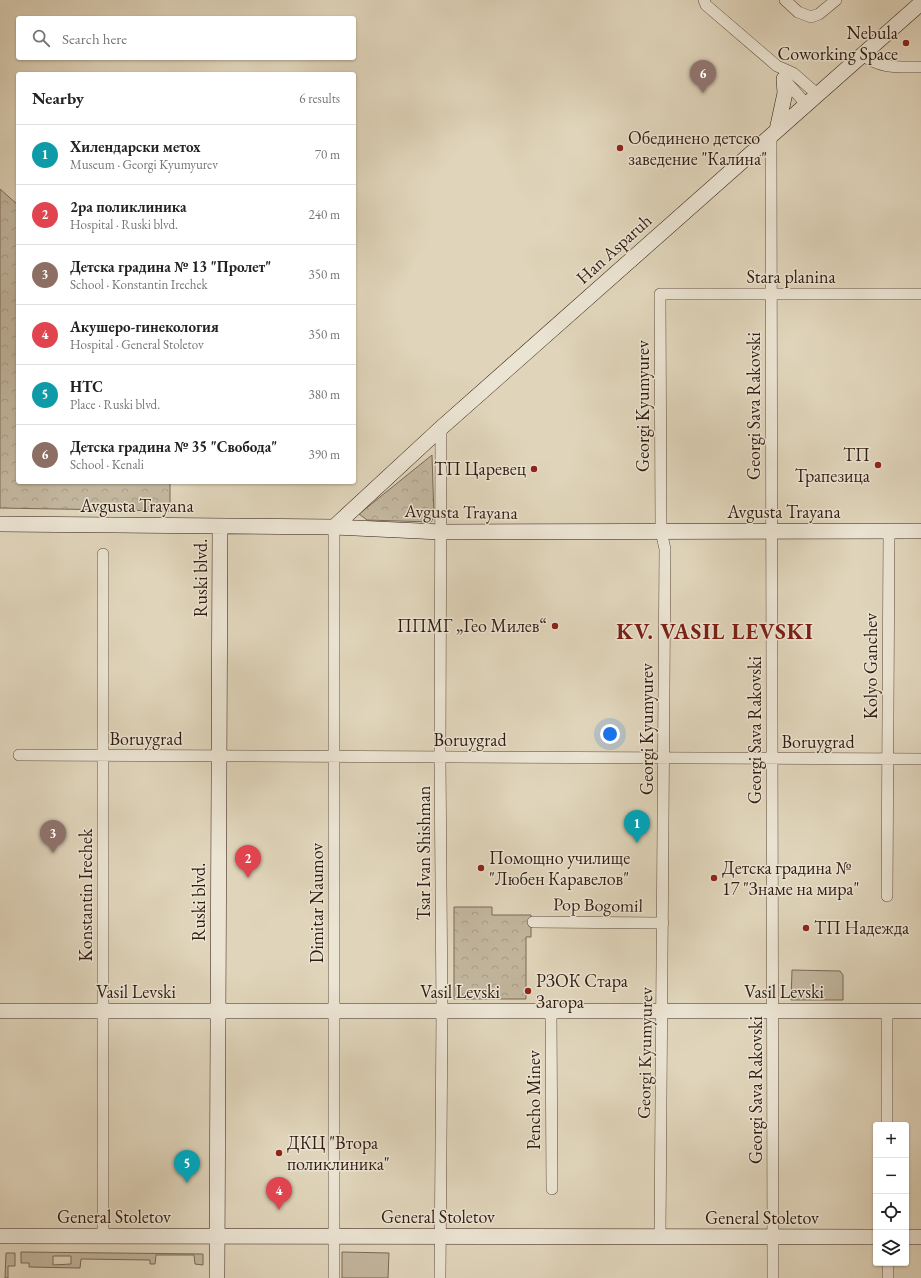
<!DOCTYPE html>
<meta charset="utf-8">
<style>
:root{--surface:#fff;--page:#f2f2f2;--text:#222;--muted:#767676;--line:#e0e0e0;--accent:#b45309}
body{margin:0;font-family:"EB Garamond",serif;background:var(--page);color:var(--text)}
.controls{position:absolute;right:12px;bottom:12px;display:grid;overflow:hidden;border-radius:4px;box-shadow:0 1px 3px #0004}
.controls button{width:36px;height:36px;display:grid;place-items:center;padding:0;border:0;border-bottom:1px solid var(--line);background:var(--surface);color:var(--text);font:20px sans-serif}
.you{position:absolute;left:610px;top:734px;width:14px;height:14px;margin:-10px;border:3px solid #fff;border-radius:50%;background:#1a73e8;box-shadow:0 0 0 6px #1a73e833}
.badge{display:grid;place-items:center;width:26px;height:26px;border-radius:50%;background:var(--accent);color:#fff;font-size:13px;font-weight:700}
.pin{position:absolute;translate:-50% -33px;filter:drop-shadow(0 1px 2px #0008)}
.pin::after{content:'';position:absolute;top:21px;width:14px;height:12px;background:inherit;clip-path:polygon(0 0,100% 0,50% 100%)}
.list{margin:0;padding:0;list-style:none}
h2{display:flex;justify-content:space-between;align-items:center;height:52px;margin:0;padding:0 16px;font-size:17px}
h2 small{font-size:13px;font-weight:400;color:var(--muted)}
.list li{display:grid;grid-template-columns:26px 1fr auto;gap:12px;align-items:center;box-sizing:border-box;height:60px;padding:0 16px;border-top:1px solid var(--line)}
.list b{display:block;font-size:15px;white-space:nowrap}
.list p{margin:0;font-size:13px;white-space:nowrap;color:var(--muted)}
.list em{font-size:13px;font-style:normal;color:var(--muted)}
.icon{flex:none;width:22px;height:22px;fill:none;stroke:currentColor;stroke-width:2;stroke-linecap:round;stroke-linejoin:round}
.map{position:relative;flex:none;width:921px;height:1278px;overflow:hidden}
.search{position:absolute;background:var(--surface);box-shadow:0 1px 3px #0004;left:16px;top:16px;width:340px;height:44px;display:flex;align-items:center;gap:10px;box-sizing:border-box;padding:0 14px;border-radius:4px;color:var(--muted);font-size:15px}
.panel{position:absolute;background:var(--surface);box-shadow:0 1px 3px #0004;left:16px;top:72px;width:340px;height:412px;border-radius:4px}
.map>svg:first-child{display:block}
</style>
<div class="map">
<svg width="921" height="1278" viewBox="0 0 921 1278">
<defs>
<pattern id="park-crowns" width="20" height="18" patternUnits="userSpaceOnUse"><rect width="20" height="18" fill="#c2b69e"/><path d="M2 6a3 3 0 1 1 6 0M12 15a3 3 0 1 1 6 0" fill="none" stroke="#a79c87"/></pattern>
</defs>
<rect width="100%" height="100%" fill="#e0d5bb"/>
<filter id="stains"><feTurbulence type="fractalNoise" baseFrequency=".005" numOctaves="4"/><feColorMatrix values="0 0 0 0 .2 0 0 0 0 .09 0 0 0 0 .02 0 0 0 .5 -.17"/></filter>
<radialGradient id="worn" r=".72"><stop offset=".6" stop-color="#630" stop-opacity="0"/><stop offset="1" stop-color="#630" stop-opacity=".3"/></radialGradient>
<path fill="#c2b69e" stroke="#7a6958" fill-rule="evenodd" d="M792 970 840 971 843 975V1000H791Z
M21 1252 203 1254V1265L195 1264 194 1255H156L155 1264H150V1260L81 1259 80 1268 29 1267V1263H21ZM53 1256H71V1264L53 1265Z
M342 1252 389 1253 388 1278H342Z
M6 1253H15V1266H8V1278H5Z"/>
<path fill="url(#park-crowns)" stroke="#7a6958" d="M0 189 18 205V482H170V511L0 508Z
M432 455 434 517 431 522 367 520 359 514Z
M454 907H492V915H531V937H526V999H454Z"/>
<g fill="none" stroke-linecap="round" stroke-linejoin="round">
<defs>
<path id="street" d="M704 0 706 5 777 66 793 73 817 94
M785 0 798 12 811 17 819 14 836 0
M862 55C882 69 898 67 921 67
M783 78 806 104
M771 135 773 1278
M19 755 921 759
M887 896 889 531
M533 922 663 923
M551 1011 552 1189
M887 1011V1125
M103 1236V554
M660 1237 665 549 661 531 660 294H921
M888 1263V1278
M334 1278V527
M440 1278 442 1011 440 757 441 428"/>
<path id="secondary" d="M777 130 785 93 784 79
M0 524 334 527 441 532 921 531
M334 527 441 428 921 3
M0 1011H921
M0 1236 876 1237
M906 1237H921
M217 1278 220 526"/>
</defs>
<use href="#street" stroke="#5d4a3c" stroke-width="12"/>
<use href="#secondary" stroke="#311c12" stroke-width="16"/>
<use href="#street" stroke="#ebe4d3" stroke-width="11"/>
<use href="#secondary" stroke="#ebe4d3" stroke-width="15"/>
</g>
<g fill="#8f2418" stroke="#ebe4d3" stroke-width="1.5">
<circle cx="906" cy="43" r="4"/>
<circle cx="620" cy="148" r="4"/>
<circle cx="878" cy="465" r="4"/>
<circle cx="534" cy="469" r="4"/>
<circle cx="555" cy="626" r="4"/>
<circle cx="481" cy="868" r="4"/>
<circle cx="714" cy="878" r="4"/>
<circle cx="806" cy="928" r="4"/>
<circle cx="528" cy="991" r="4"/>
<circle cx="279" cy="1153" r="4"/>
</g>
<g text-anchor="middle" stroke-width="3" stroke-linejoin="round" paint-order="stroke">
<g font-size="18" fill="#311c12" stroke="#ebe4d3" text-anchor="start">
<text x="898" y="39" text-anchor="end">Nebula<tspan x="898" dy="21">Coworking Space</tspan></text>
<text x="628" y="144">Обединено детско<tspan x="628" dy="21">заведение "Калина"</tspan></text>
<text x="870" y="461" text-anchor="end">ТП<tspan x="870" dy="21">Трапезица</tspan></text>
<text x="526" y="475" text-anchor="end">ТП Царевец</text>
<text x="547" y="632" text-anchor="end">ППМГ „Гео Милев“</text>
<text x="489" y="864">Помощно училище<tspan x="489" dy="21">"Любен Каравелов"</tspan></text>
<text x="722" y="874">Детска градина №<tspan x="722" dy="21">17 "Знаме на мира"</tspan></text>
<text x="814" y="934">ТП Надежда</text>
<text x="536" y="987">РЗОК Стара<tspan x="536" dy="21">Загора</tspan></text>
<text x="287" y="1149">ДКЦ "Втора<tspan x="287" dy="21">поликлиника"</tspan></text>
</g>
<g font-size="18" fill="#311c12" stroke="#ebe4d3">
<text transform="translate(614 249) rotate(-42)" y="6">Han Asparuh</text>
<text x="791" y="283">Stara planina</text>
<text transform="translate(643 406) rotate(-90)" y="6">Georgi Kyumyurev</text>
<text transform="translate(754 406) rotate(-90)" y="6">Georgi Sava Rakovski</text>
<text x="137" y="512">Avgusta Trayana</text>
<text transform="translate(461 512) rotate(1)" y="6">Avgusta Trayana</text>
<text x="784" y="518">Avgusta Trayana</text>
<text transform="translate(201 578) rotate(-90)" y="6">Ruski blvd.</text>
<text transform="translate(871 666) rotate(-90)" y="6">Kolyo Ganchev</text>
<text transform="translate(647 729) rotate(-90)" y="6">Georgi Kyumyurev</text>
<text transform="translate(755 730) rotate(-90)" y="6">Georgi Sava Rakovski</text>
<text x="146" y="745">Boruygrad</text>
<text x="470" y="746">Boruygrad</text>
<text x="818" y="748">Boruygrad</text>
<text transform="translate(424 853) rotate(-90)" y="6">Tsar Ivan Shishman</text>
<text transform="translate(86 895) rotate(-90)" y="6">Konstantin Irechek</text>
<text transform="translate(199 902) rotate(-90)" y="6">Ruski blvd.</text>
<text transform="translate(317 903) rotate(-90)" y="6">Dimitar Naumov</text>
<text transform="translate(598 905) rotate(1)" y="6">Pop Bogomil</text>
<text x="136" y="998">Vasil Levski</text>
<text x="460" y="998">Vasil Levski</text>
<text x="784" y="998">Vasil Levski</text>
<text transform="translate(645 1053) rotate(-89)" y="6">Georgi Kyumyurev</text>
<text transform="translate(756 1090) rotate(-90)" y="6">Georgi Sava Rakovski</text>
<text transform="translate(534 1100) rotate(-90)" y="6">Pencho Minev</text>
<text x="114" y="1223">General Stoletov</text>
<text x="438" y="1223">General Stoletov</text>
<text x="762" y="1224">General Stoletov</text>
</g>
<g font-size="22" font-weight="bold" letter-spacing="1" fill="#7a1f14" stroke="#ebe4d3">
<text x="715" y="639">KV. VASIL LEVSKI</text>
</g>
</g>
<rect width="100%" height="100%" filter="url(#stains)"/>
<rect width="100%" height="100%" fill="url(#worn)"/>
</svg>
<div class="controls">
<button>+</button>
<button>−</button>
<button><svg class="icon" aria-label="locate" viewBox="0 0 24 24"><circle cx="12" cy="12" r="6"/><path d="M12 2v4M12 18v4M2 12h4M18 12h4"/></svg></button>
<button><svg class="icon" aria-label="layers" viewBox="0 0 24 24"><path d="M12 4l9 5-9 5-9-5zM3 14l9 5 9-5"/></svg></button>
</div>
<div class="you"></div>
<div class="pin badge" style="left:637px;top:843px;background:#0f9aa8">1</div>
<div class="pin badge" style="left:248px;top:878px;background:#e0444e">2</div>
<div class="pin badge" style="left:53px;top:853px;background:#8d6e63">3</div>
<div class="pin badge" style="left:279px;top:1210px;background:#e0444e">4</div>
<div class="pin badge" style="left:187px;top:1183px;background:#0f9aa8">5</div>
<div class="pin badge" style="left:703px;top:93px;background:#8d6e63">6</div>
<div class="search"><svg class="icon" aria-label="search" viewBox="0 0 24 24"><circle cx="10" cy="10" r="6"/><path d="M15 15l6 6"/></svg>Search here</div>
<section class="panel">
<h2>Nearby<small>6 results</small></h2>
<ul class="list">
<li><span class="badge" style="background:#0f9aa8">1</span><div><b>Хилендарски метох</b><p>Museum · Georgi Kyumyurev</p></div><em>70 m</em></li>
<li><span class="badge" style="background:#e0444e">2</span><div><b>2ра поликлиника</b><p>Hospital · Ruski blvd.</p></div><em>240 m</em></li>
<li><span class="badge" style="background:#8d6e63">3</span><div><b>Детска градина № 13 &quot;Пролет&quot;</b><p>School · Konstantin Irechek</p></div><em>350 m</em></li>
<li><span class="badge" style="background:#e0444e">4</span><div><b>Акушеро-гинекология</b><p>Hospital · General Stoletov</p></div><em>350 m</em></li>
<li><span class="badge" style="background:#0f9aa8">5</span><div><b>НТС</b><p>Place · Ruski blvd.</p></div><em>380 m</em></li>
<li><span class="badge" style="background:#8d6e63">6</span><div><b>Детска градина № 35 &quot;Свобода&quot;</b><p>School · Kenali</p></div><em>390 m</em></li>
</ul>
</section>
</div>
